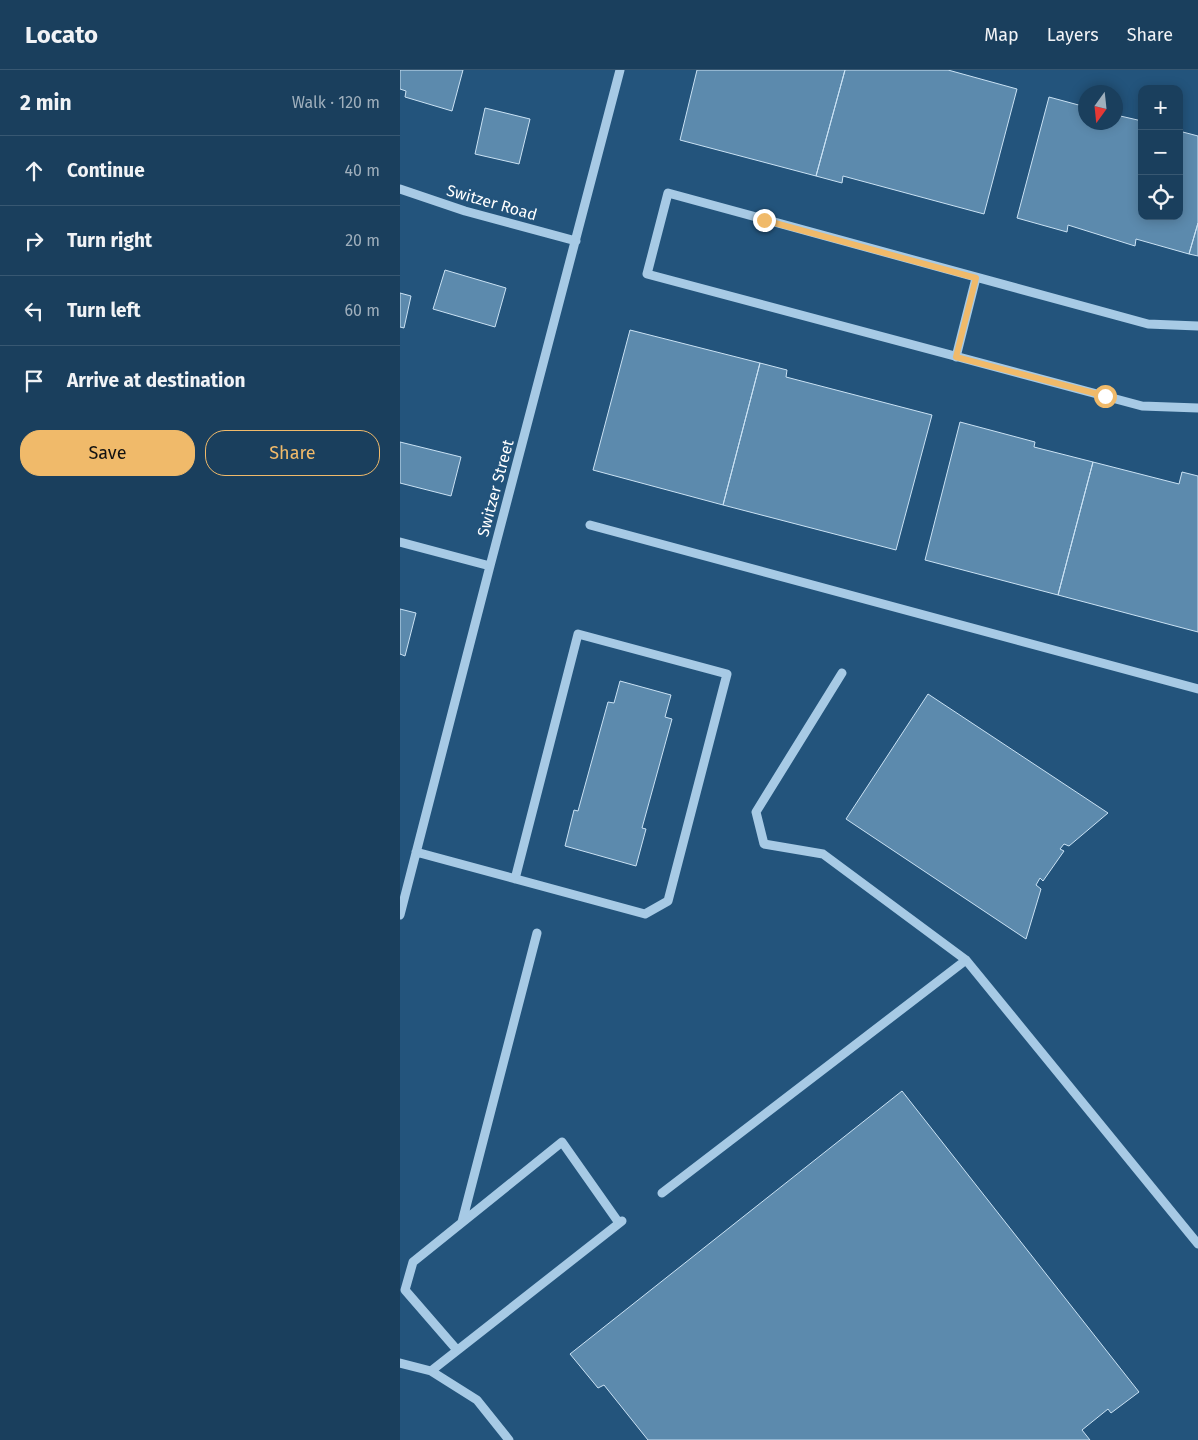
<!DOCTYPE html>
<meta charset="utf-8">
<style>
:root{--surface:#1a3f5d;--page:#234663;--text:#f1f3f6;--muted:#9fafbc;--line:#385872;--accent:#f0ba6a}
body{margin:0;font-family:"Fira Sans",sans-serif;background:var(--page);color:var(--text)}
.controls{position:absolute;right:15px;top:15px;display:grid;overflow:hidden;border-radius:10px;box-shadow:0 2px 12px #0003}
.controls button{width:45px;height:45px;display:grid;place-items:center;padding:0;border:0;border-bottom:1px solid var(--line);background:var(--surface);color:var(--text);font:25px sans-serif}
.compass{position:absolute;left:678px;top:15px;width:45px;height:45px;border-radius:50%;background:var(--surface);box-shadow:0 2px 12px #0003;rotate:195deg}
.stop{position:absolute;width:15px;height:15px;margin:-11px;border:4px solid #f0ba6a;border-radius:50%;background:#fff}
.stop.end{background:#f0ba6a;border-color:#fff;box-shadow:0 1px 5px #0008}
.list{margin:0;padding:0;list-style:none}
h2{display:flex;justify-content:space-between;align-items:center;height:65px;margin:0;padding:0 20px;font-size:21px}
h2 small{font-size:16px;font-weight:400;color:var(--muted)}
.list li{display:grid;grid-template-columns:32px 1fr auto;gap:15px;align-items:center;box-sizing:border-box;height:70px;padding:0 20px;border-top:1px solid var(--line)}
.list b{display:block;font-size:19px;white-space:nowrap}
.list em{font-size:16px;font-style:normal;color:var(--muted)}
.actions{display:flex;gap:10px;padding:15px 20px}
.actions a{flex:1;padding:11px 0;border:1px solid var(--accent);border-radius:20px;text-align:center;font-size:18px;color:var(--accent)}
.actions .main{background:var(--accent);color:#111}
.icon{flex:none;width:28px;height:28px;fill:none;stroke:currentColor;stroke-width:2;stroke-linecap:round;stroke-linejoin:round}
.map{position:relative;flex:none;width:798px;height:1370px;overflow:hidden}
header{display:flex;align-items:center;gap:30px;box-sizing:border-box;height:70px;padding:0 25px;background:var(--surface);border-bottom:1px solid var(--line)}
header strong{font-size:24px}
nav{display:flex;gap:28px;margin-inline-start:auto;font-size:18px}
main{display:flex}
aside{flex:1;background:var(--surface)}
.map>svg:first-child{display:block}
</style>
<header>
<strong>Locato</strong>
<nav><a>Map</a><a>Layers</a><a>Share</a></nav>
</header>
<main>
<aside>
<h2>2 min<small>Walk · 120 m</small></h2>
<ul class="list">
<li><svg class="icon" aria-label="ahead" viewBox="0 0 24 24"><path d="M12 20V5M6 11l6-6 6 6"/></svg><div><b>Continue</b></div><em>40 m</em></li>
<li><svg class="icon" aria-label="right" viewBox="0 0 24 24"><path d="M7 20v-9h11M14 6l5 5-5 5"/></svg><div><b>Turn right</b></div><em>20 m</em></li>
<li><svg class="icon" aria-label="left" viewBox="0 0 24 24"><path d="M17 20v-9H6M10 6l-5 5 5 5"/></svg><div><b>Turn left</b></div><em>60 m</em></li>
<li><svg class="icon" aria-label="arrive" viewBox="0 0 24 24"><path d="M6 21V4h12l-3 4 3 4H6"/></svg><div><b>Arrive at destination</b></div></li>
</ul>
<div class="actions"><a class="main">Save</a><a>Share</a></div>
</aside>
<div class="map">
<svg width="798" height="1370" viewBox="0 0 798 1370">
<rect width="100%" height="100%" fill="#23547c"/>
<path fill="#5c8aad" stroke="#cae2f4" d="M0 0H63L52 41 5 27 6 21 0 19Z
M297 0H445L416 106 280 70Z
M445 0H548L617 19 584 144 443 106 442 113 416 106Z
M649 27 686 37V52H716V45L742 51V146H779V61L798 66V153L789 184 736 169 735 176 668 155 667 162 617 148Z
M85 38 130 49 119 94 75 84Z
M798 153V186L789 184Z
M45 200 106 218 95 257 33 239Z
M0 223 11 226 4 258 0 257Z
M230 260 360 293 323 435 193 400Z
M360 293 387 300 386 307 532 345 496 480 323 435Z
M560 352 635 372 634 377 693 392 658 525 525 490Z
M0 372 61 387 51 426 0 413Z
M693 392 779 414 782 402 798 406V562L658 525Z
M0 539 16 543 5 586 0 584Z
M220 611 271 625 265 647 272 649 242 758 246 759 236 796 165 776 174 740 178 741 208 632 214 633Z
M528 624 708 743 669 776 664 774 660 779 664 781 643 811 640 808 636 815 641 819 626 869 446 749Z
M502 1021 739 1322 711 1343 708 1339 682 1360 690 1370H248L204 1315 198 1318 170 1284Z"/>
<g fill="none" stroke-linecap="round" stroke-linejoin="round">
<path stroke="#a7cae5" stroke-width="9" d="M0 119 65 141 176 171
M798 256 748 254 268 123 247 204 742 336 798 338
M556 287 576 208
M190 455 798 619
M0 472 90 496
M442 603 356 742 364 774 423 784 566 890 798 1174
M16 782 245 844 268 831 327 604 178 564 115 809
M0 845 90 496 220 0
M262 1123 566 890
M62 1152 137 863
M57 1280 5 1220 13 1192 162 1072 219 1153
M0 1293 31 1301 77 1330 109 1370
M31 1301 222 1151"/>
</g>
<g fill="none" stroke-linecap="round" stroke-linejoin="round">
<path stroke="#f0ba6a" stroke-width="6" d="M364 150 576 208 556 287 705 326"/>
</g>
<g text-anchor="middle" stroke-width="5" stroke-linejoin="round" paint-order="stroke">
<g font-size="16" fill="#fff" stroke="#23547c">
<text transform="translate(92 132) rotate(16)" y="6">Switzer Road</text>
<text transform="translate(95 418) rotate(-75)" y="6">Switzer Street</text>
</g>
</g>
</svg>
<div class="controls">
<button>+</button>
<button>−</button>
<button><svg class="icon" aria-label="locate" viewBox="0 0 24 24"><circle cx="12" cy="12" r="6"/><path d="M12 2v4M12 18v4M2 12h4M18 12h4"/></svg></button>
</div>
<svg class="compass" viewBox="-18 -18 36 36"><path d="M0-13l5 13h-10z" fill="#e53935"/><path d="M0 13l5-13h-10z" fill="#9fafbc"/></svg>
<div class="stop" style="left:705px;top:326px"></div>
<div class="stop end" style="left:364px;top:150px"></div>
</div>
</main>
